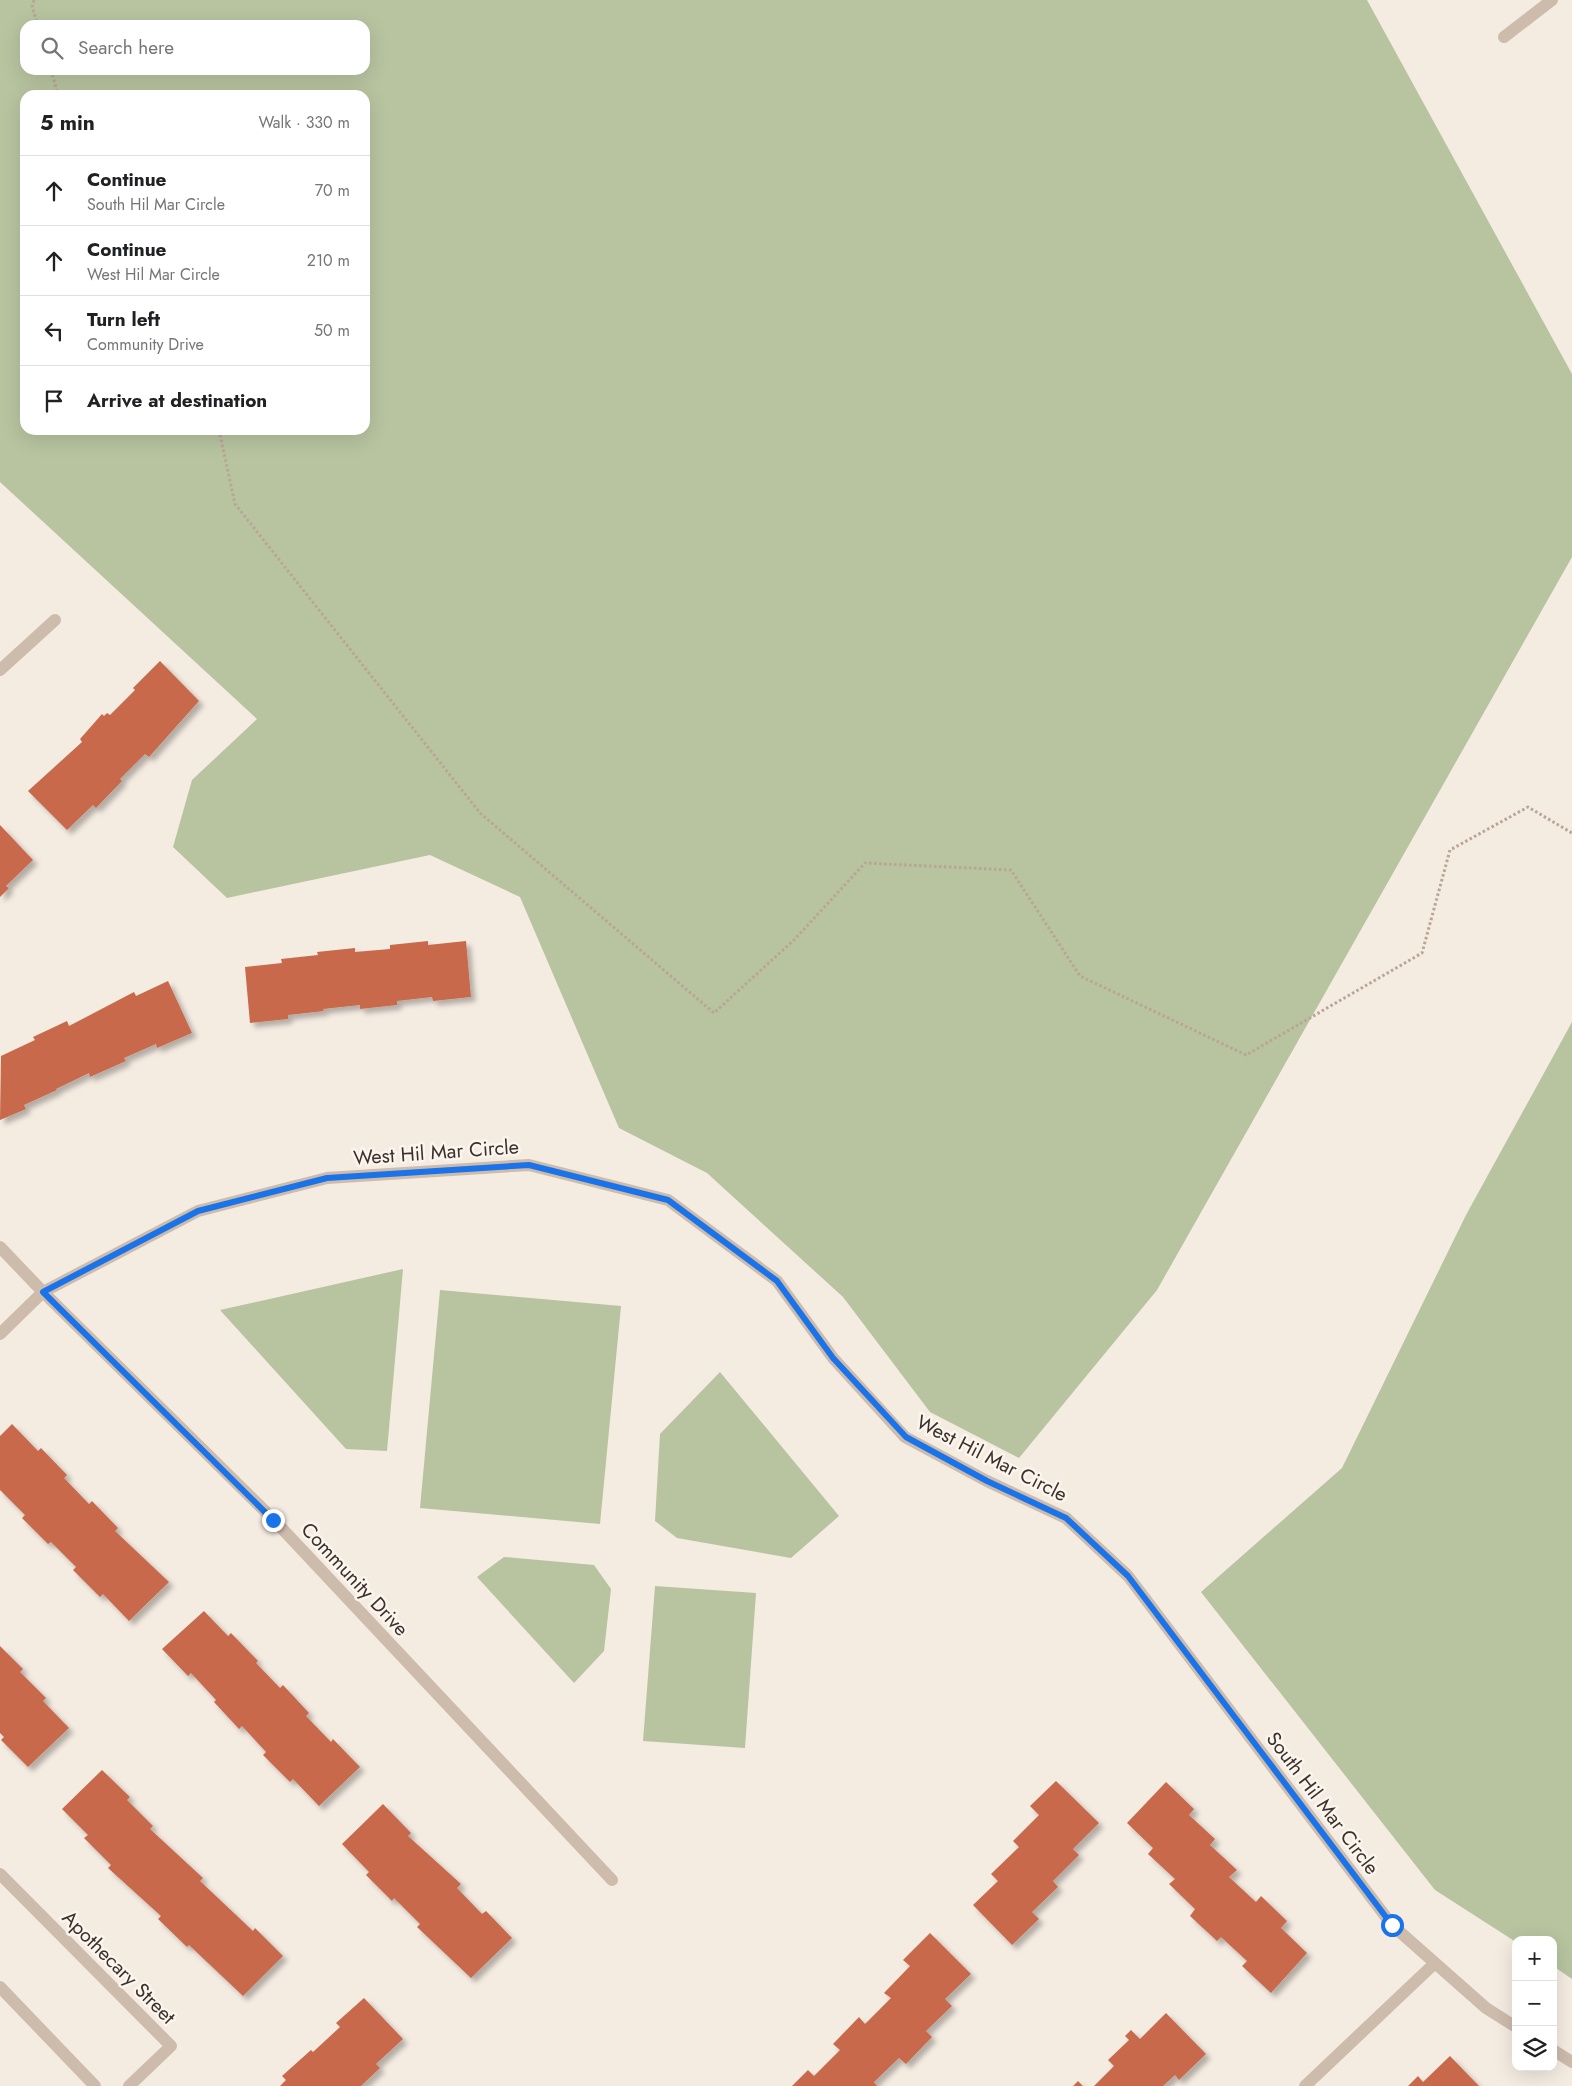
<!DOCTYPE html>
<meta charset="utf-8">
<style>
:root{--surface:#fff;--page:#f2f2f2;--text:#202124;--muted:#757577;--line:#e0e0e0}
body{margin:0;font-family:Jost,sans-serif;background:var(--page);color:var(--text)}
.controls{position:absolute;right:15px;bottom:15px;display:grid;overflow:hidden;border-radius:10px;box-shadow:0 5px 20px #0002}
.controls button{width:45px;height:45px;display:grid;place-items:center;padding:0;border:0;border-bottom:1px solid var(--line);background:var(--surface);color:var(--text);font:25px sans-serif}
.stop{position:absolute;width:15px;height:15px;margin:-11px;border:4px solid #1a73e8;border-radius:50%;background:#fff}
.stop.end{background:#1a73e8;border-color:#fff;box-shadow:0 1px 5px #0008}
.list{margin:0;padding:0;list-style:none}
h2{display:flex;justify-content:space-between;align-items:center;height:65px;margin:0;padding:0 20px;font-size:21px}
h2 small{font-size:16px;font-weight:400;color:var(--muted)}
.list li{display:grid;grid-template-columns:32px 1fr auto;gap:15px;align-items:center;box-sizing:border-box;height:70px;padding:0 20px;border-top:1px solid var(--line)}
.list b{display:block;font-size:19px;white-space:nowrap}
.list p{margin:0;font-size:16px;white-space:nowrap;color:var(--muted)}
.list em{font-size:16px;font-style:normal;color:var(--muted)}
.icon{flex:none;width:28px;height:28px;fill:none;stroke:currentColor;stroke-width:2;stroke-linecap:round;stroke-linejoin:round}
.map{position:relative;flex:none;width:1572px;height:2086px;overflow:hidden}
.search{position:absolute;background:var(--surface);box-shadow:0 5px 20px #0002;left:20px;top:20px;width:350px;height:55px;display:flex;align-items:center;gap:12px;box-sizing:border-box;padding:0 18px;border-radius:15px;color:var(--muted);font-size:19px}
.panel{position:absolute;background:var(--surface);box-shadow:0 5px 20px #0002;left:20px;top:90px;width:350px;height:345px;border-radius:15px}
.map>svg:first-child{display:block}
</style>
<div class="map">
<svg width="1572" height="2086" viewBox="0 0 1572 2086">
<defs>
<filter id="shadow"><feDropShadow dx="4.5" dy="4.5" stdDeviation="2.5" flood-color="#0004"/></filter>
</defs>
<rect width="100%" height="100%" fill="#f4ebe1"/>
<path fill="#b8c4a0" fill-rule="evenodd" d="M0 0H1367L1572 374V557L1157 1290 1019 1458 930 1412 843 1297 707 1173 619 1128 520 897 430 855 227 898 173 847 192 780 257 719 0 482ZM25 25H365V70H25ZM25 95H365V430H25Z
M1572 1022V1979L1553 1966V1940H1516V1942L1435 1890 1201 1592 1342 1468 1466 1215Z
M403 1269 387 1451 346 1449 220 1310Z
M440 1290 621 1306 600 1524 420 1508Z
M720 1372 839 1516 791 1558 677 1538 655 1521 660 1434Z
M504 1557 594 1565 611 1589 604 1651 574 1683 477 1577Z
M655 1586 756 1593 745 1748 643 1741Z"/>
<path fill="#c8694b" filter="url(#shadow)" d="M160 661 199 701 149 757 145 754 120 779 122 781 96 808 93 805 67 830 28 791 82 742 80 739 102 714 104 716 107 713 110 715 135 690 133 688Z
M0 825 33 860 6 886 9 888 0 897Z
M428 941V945L466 941 471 997 433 1001 432 997 397 1001V1005L360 1009V1005L323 1009 324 1011 288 1015V1019L250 1023 245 967 282 963 281 959 318 955 317 952 355 948V952L390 949V945Z
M168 981 192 1033 157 1048 156 1044 124 1058 126 1061 90 1077 89 1073 56 1089 57 1090 24 1105 26 1109 0 1120 1 1056 35 1040 33 1037 67 1021 69 1026 134 992 136 996Z
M12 1424 38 1451 41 1448 67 1475 64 1478 89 1504 92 1501 118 1528 115 1531 169 1582 129 1621 103 1594 100 1597 73 1570 76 1567 51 1542 48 1544 22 1518 25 1515 0 1490V1436Z
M204 1611 228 1636 231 1633 258 1661 256 1663 280 1688 283 1685 309 1713 306 1716 331 1742 333 1739 360 1767 319 1806 293 1779 290 1782 263 1755 266 1752 242 1726 239 1729 214 1702 216 1700 191 1673 188 1676 162 1649Z
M0 1646 23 1669 20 1672 46 1698 43 1701 69 1728 28 1767 1 1740 4 1737 0 1733Z
M102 1770 130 1797 127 1800 153 1826 150 1829 203 1878 200 1881 253 1931 255 1928 283 1956 243 1996 189 1945 187 1947 158 1919 161 1916 108 1868 111 1865 84 1838 88 1835 62 1809Z
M1056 1781 1099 1823 1073 1849 1079 1855 1053 1881 1058 1887 1032 1912 1039 1919 1012 1945 973 1905 998 1881 991 1874 1019 1847 1013 1841 1039 1815 1030 1806Z
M1166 1782 1194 1809 1189 1815 1215 1839 1210 1845 1237 1870 1229 1877 1256 1902 1261 1896 1287 1921 1281 1928 1307 1953 1271 1993 1242 1966 1247 1961 1221 1937 1217 1941 1190 1916 1195 1909 1169 1884 1175 1879 1148 1854 1153 1848 1127 1823Z
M383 1804 411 1833 408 1836 461 1884 457 1888 482 1914 486 1911 512 1938 471 1978 417 1927 420 1924 394 1898 392 1901 366 1875 369 1872 342 1844Z
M930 1933 971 1974 945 1999 952 2006 926 2031 932 2037 906 2064 899 2058 874 2082 877 2086H792L808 2070 814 2076 840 2050 833 2044 859 2017 865 2024 891 1998 884 1993 910 1966 903 1960Z
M364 1998 403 2039 376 2064 380 2068 361 2086H280L286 2080 282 2076 311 2050 313 2052 340 2027 336 2023Z
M1166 2013 1206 2054 1179 2080 1175 2075 1163 2086H1094L1114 2066 1108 2060 1129 2040 1125 2036 1131 2030 1140 2039Z
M1450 2056 1479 2086H1408L1418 2076 1423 2082Z
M1078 2081 1083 2086H1073Z"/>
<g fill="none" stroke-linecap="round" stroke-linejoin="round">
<path stroke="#b9a596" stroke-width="3" stroke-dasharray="2.5 2.5" stroke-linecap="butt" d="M34 0 32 7 38 25
M51 70 58 95
M219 430 235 504 480 813 714 1013 795 939 865 863 1011 870 1080 976 1246 1055 1422 953 1450 850 1528 807 1572 833"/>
<path stroke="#cdbbac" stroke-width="12" d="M1504 37 1552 0
M0 670 55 620
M0 1247 43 1292 273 1519 612 1880
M0 1334 43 1292 198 1211 327 1178 529 1165 668 1200 777 1281 833 1358 905 1437 987 1481 1066 1518 1128 1576 1392 1925 1486 2008 1516 2027
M0 1874 171 2046 129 2086
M0 1987 95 2086
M1553 2050 1572 2062
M1305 2086 1435 1963"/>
</g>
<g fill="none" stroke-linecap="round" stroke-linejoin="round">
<path stroke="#1a73e8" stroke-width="6" d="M273 1520 43 1292 198 1211 327 1178 529 1165 668 1200 777 1281 833 1358 906 1437 987 1481 1066 1518 1128 1576 1392 1925"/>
</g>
<g text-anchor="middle" stroke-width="5" stroke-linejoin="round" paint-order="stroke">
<g font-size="20" fill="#3b302b" stroke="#fbf5ee">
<text transform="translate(436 1152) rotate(-4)" y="7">West Hil Mar Circle</text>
<text transform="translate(992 1458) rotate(27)" y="7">West Hil Mar Circle</text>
<text transform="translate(355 1579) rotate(47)" y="7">Community Drive</text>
<text transform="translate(1323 1803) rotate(53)" y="7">South Hil Mar Circle</text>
<text transform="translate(119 1967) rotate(45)" y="7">Apothecary Street</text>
</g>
</g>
</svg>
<div class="controls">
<button>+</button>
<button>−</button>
<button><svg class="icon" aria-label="layers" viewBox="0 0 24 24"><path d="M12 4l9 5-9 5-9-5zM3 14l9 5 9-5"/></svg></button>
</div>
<div class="stop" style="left:1392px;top:1925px"></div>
<div class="stop end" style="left:273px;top:1520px"></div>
<div class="search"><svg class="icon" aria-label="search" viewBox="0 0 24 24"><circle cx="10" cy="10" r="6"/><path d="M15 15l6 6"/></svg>Search here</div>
<section class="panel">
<h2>5 min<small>Walk · 330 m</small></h2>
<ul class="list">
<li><svg class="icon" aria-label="ahead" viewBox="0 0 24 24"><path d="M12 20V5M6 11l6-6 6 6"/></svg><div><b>Continue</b><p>South Hil Mar Circle</p></div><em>70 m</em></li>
<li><svg class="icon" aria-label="ahead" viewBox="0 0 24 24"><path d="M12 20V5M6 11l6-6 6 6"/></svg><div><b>Continue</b><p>West Hil Mar Circle</p></div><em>210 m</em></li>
<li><svg class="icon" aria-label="left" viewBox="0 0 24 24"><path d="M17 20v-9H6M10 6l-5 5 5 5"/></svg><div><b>Turn left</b><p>Community Drive</p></div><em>50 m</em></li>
<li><svg class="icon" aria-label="arrive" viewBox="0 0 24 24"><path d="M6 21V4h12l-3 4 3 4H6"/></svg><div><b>Arrive at destination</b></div></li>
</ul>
</section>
</div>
